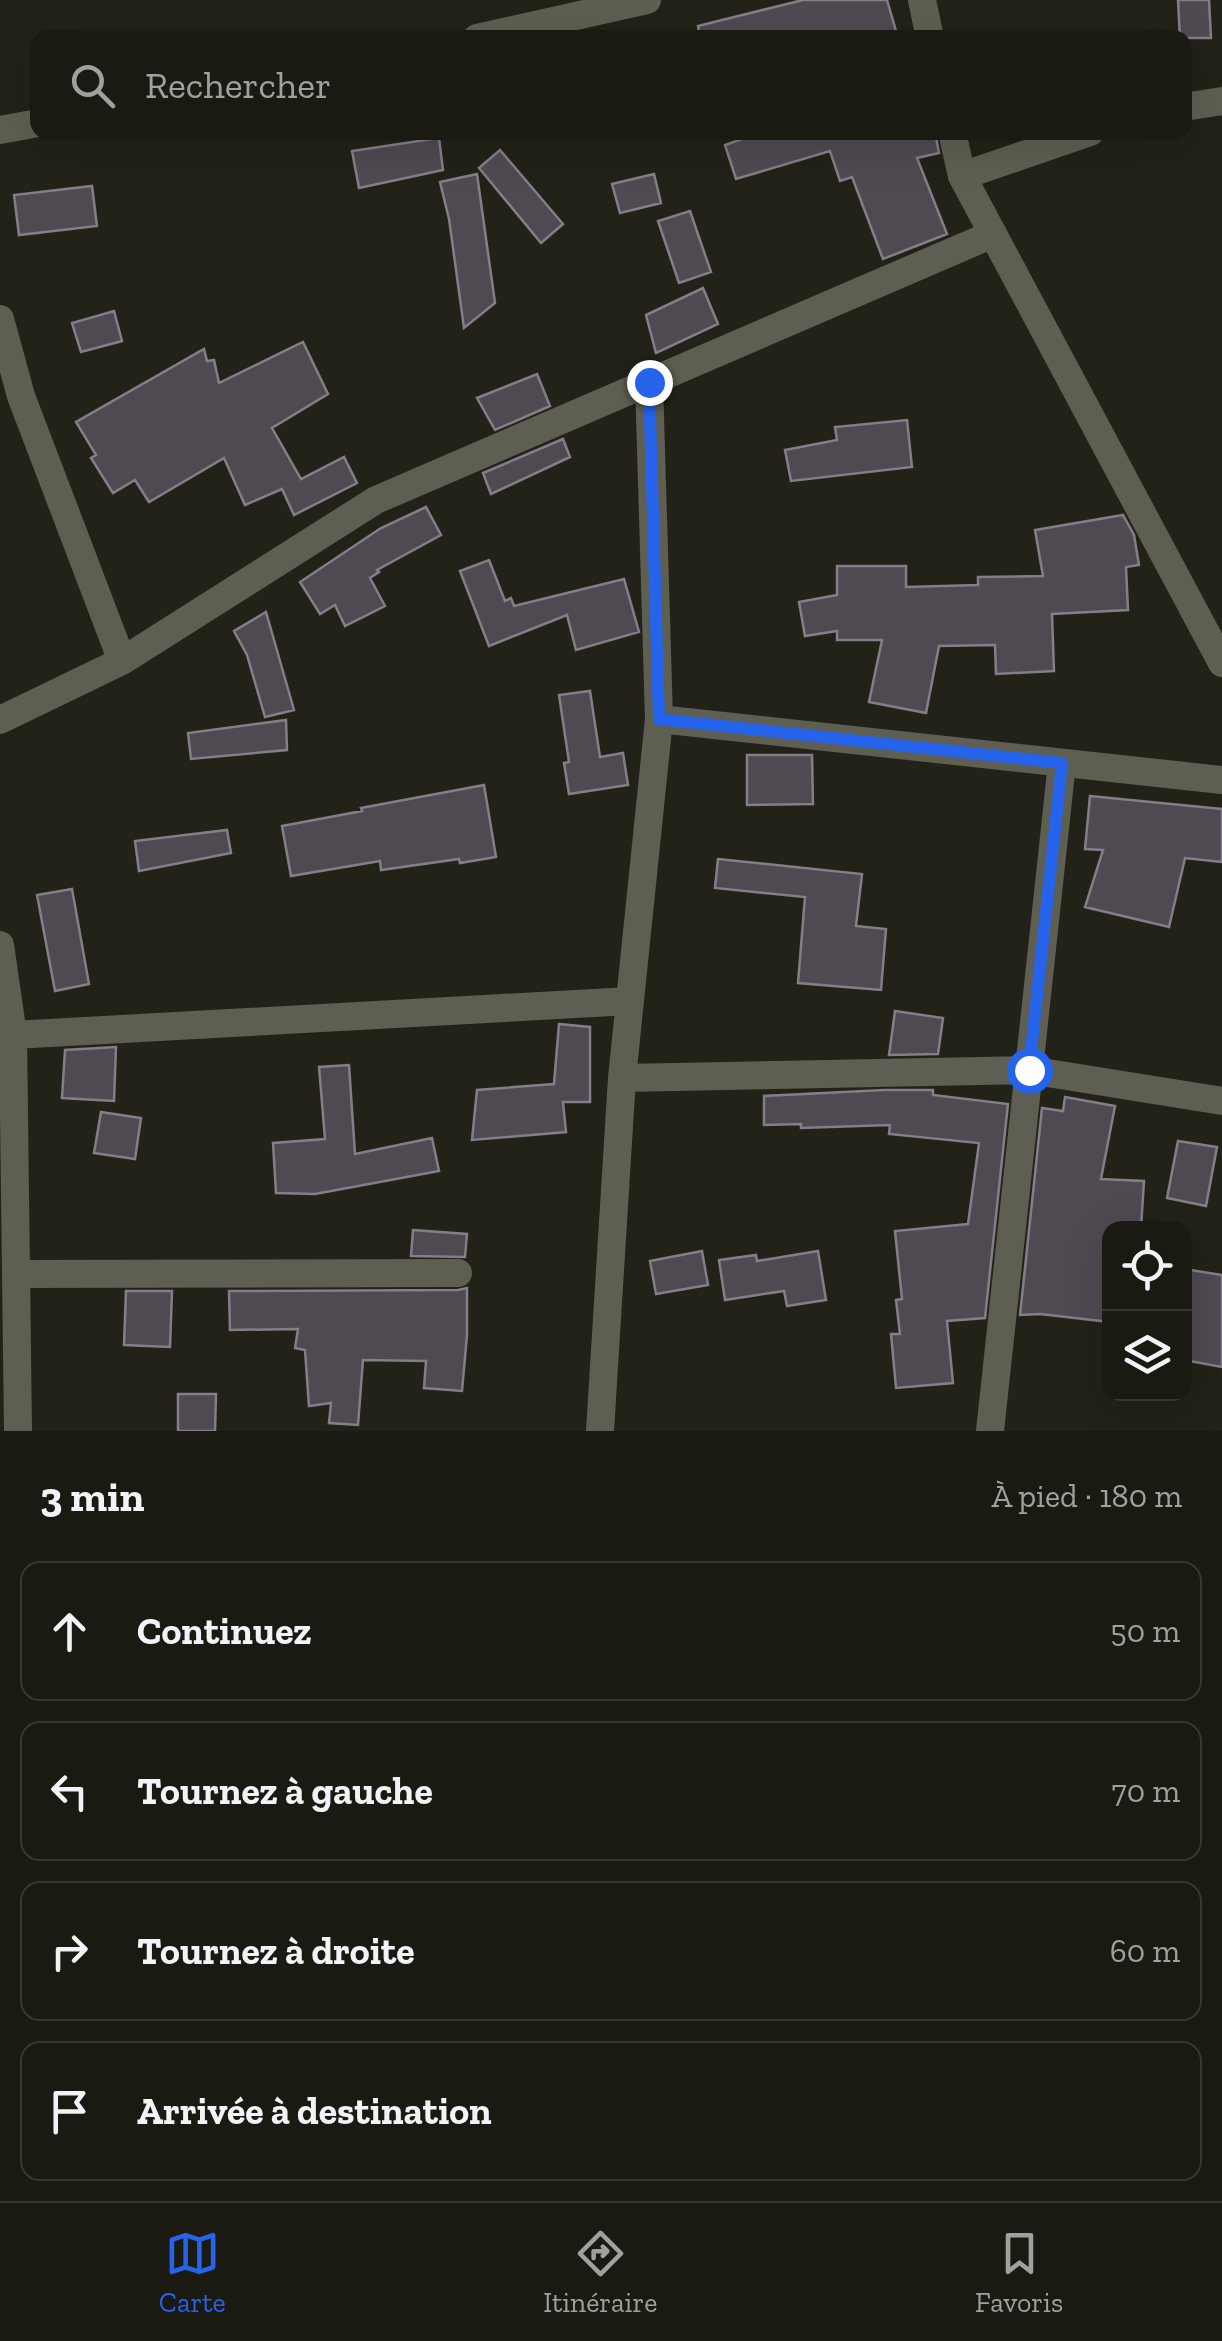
<!DOCTYPE html>
<html lang="fr">
<meta charset="utf-8">
<style>
:root{--surface:#1a1a12;--page:#23231b;--text:#f1f3f6;--muted:#9fa19f;--line:#383832;--accent:#2563eb}
body{margin:0;font-family:"Zilla Slab",serif;background:var(--page);color:var(--text)}
.controls{position:absolute;right:30px;bottom:30px;display:grid;overflow:hidden;border-radius:20px;box-shadow:0 10px 40px #0002}
.controls button{width:90px;height:90px;display:grid;place-items:center;padding:0;border:0;border-bottom:2px solid var(--line);background:var(--surface);color:var(--text);font:50px sans-serif}
.stop{position:absolute;width:30px;height:30px;margin:-22px;border:8px solid #2563eb;border-radius:50%;background:#fff}
.stop.end{background:#2563eb;border-color:#fff;box-shadow:0 2px 10px #0008}
.list{margin:0;padding:0;list-style:none}
h2{display:flex;justify-content:space-between;align-items:center;height:130px;margin:0;padding:0 40px;font-size:42px}
h2 small{font-size:32px;font-weight:400;color:var(--muted)}
.list li{display:grid;grid-template-columns:65px 1fr auto;gap:30px;align-items:center;box-sizing:border-box;height:140px;margin:0 20px 20px;padding:0 20px;border:2px solid var(--line);border-radius:20px}
.list b{display:block;font-size:38px;white-space:nowrap}
.list em{font-size:32px;font-style:normal;color:var(--muted)}
.icon{flex:none;width:55px;height:55px;fill:none;stroke:currentColor;stroke-width:2;stroke-linecap:round;stroke-linejoin:round}
.map{position:relative;flex:none;width:1222px;height:1431px;overflow:hidden}
.search{position:absolute;background:var(--surface);box-shadow:0 10px 40px #0002;left:30px;right:30px;top:30px;height:110px;display:flex;align-items:center;gap:25px;box-sizing:border-box;padding:0 35px;border-radius:20px;color:var(--muted);font-size:38px}
.sheet{height:770px;background:var(--surface)}
nav{display:flex;justify-content:space-around;align-items:center;box-sizing:border-box;height:140px;border-top:2px solid var(--line);background:var(--surface);font-size:28px;color:var(--muted)}
nav a{display:grid;justify-items:center;gap:5px}
nav .on{color:var(--accent)}
.map>svg:first-child{display:block}
</style>
<div class="map">
<svg width="1222" height="1431" viewBox="0 0 1222 1431">
<rect width="100%" height="100%" fill="#232218"/>
<path fill="#4f4952" stroke="#857d88" stroke-width="2.5" d="M803 0H887L898 38H700L698 26Z
M1178 0H1209L1211 38H1180Z
M762 132H935L939 153 917 158 947 234 883 259 852 177 840 181 830 151 736 179 725 145Z
M439 138 443 170 359 188 352 151Z
M500 150 563 224 541 243 479 168Z
M477 174 495 303 464 328 449 219 440 182Z
M654 174 661 203 620 213 612 184Z
M92 186 97 226 19 235 14 195Z
M690 211 711 272 679 283 658 221Z
M703 288 718 324 656 353 646 315Z
M114 311 122 341 81 352 72 323Z
M303 342 328 394 272 428 301 479 344 457 357 483 294 515 282 489 245 505 224 458 149 502 135 480 113 493 91 458 96 455 76 422 204 349 207 361 214 360 219 383Z
M537 374 550 406 495 430 477 398Z
M907 420 912 467 791 481 785 450 837 440 835 427Z
M563 439 570 457 491 494 483 473Z
M426 507 441 535 377 570 379 572 370 578 385 606 345 626 335 605 320 614 300 582 381 528Z
M1123 515 1134 535 1139 565 1126 567 1128 610 1052 614 1054 671 996 674 995 645 939 646 926 713 869 702 882 640H837V631L805 636 799 602 837 595V566H906V587L978 585V577L1043 576 1035 530Z
M489 560 505 601 511 598 514 606 624 579 639 632 576 650 567 615 489 646 460 571Z
M266 612 294 710 265 717 247 655 234 631Z
M590 691 600 757 623 753 628 785 569 794 564 763 569 762 559 695Z
M286 720 287 750 191 759 188 733Z
M747 755H812L813 804 747 805Z
M484 785 496 857 460 863 459 859 381 870 380 861 291 876 282 826 362 811 361 808Z
M1090 796 1222 809V862L1185 858 1169 927 1085 907 1103 850 1085 849Z
M227 830 231 853 139 871 135 841Z
M718 859 862 874 856 926 886 929 881 990 798 983 805 897 715 888Z
M72 889 89 984 55 991 37 895Z
M895 1011 943 1018 938 1054 889 1055Z
M559 1024 590 1027V1102H563L566 1132 472 1140 477 1090 554 1084Z
M116 1047 114 1101 62 1098 65 1050Z
M349 1065 355 1154 432 1138 439 1171 315 1194 276 1193 273 1143 325 1139 319 1067Z
M884 1090H933V1095L1008 1104 985 1318 947 1321 953 1383 896 1388 891 1334H900L896 1300 902 1299 895 1231 968 1224 979 1143 889 1134 890 1125 801 1128V1124L764 1125V1096Z
M1065 1097 1115 1106 1101 1179 1144 1181 1141 1228H1110V1322L1040 1314 1020 1315 1042 1108 1063 1111Z
M101 1112 141 1118 135 1159 94 1153Z
M1178 1141 1217 1147 1206 1206 1167 1198Z
M413 1230 467 1234 465 1257 411 1256Z
M702 1251 708 1285 656 1294 650 1261Z
M818 1251 826 1300 787 1306 784 1291 725 1300 719 1260 756 1255 757 1261Z
M1184 1269 1222 1275V1367L1184 1360Z
M467 1288V1335L462 1391 424 1388 426 1361 363 1360 358 1425 329 1423 331 1403 309 1406 305 1350 295 1348 298 1329 230 1330 229 1291 458 1290Z
M126 1291H172L170 1347 124 1345Z
M178 1394H216L215 1431H178Z"/>
<g fill="none" stroke-linecap="round" stroke-linejoin="round">
<path stroke="#5f5e52" stroke-width="28" d="M477 38 647 0
M1184 107 1222 101
M0 130 38 123
M962 176 1090 132
M0 319 21 396 122 661
M659 719 1222 780
M0 720 122 661 376 500 993 234
M0 945 13 1035 18 1431
M13 1035 630 1001
M622 1078 1029 1070 1222 1101
M16 1274 458 1273
M600 1431 622 1078 659 719 649 382
M990 1431 1062 763"/>
<path stroke="#5f5e52" stroke-width="28" d="M922 0 930 38
M952 132 962 176 1222 663"/>
</g>
<g fill="none" stroke-linecap="round" stroke-linejoin="round">
<path stroke="#2563eb" stroke-width="12" d="M649 382 659 719 1062 763 1029 1070"/>
</g>
</svg>
<div class="controls">
<button><svg class="icon" aria-label="locate" viewBox="0 0 24 24"><circle cx="12" cy="12" r="6"/><path d="M12 2v4M12 18v4M2 12h4M18 12h4"/></svg></button>
<button><svg class="icon" aria-label="layers" viewBox="0 0 24 24"><path d="M12 4l9 5-9 5-9-5zM3 14l9 5 9-5"/></svg></button>
</div>
<div class="stop" style="left:1029px;top:1070px"></div>
<div class="stop end" style="left:649px;top:382px"></div>
<div class="search"><svg class="icon" aria-label="search" viewBox="0 0 24 24"><circle cx="10" cy="10" r="6"/><path d="M15 15l6 6"/></svg>Rechercher</div>
</div>
<section class="sheet">
<h2>3 min<small>À pied · 180 m</small></h2>
<ul class="list">
<li><svg class="icon" aria-label="ahead" viewBox="0 0 24 24"><path d="M12 20V5M6 11l6-6 6 6"/></svg><div><b>Continuez</b></div><em>50 m</em></li>
<li><svg class="icon" aria-label="left" viewBox="0 0 24 24"><path d="M17 20v-9H6M10 6l-5 5 5 5"/></svg><div><b>Tournez à gauche</b></div><em>70 m</em></li>
<li><svg class="icon" aria-label="right" viewBox="0 0 24 24"><path d="M7 20v-9h11M14 6l5 5-5 5"/></svg><div><b>Tournez à droite</b></div><em>60 m</em></li>
<li><svg class="icon" aria-label="arrive" viewBox="0 0 24 24"><path d="M6 21V4h12l-3 4 3 4H6"/></svg><div><b>Arrivée à destination</b></div></li>
</ul>
</section>
<nav>
<a class="on"><svg class="icon" aria-label="map" viewBox="0 0 24 24"><path d="M3 6l6-2 6 2 6-2v14l-6 2-6-2-6 2zM9 4v14M15 6v14"/></svg>Carte</a>
<a><svg class="icon" aria-label="directions" viewBox="0 0 24 24"><path d="M12 3l9 9-9 9-9-9zM9 14v-3h6M13 9l2 2-2 2"/></svg>Itinéraire</a>
<a><svg class="icon" aria-label="saved" viewBox="0 0 24 24"><path d="M7 4h10v16l-5-4-5 4z"/></svg>Favoris</a>
</nav>
